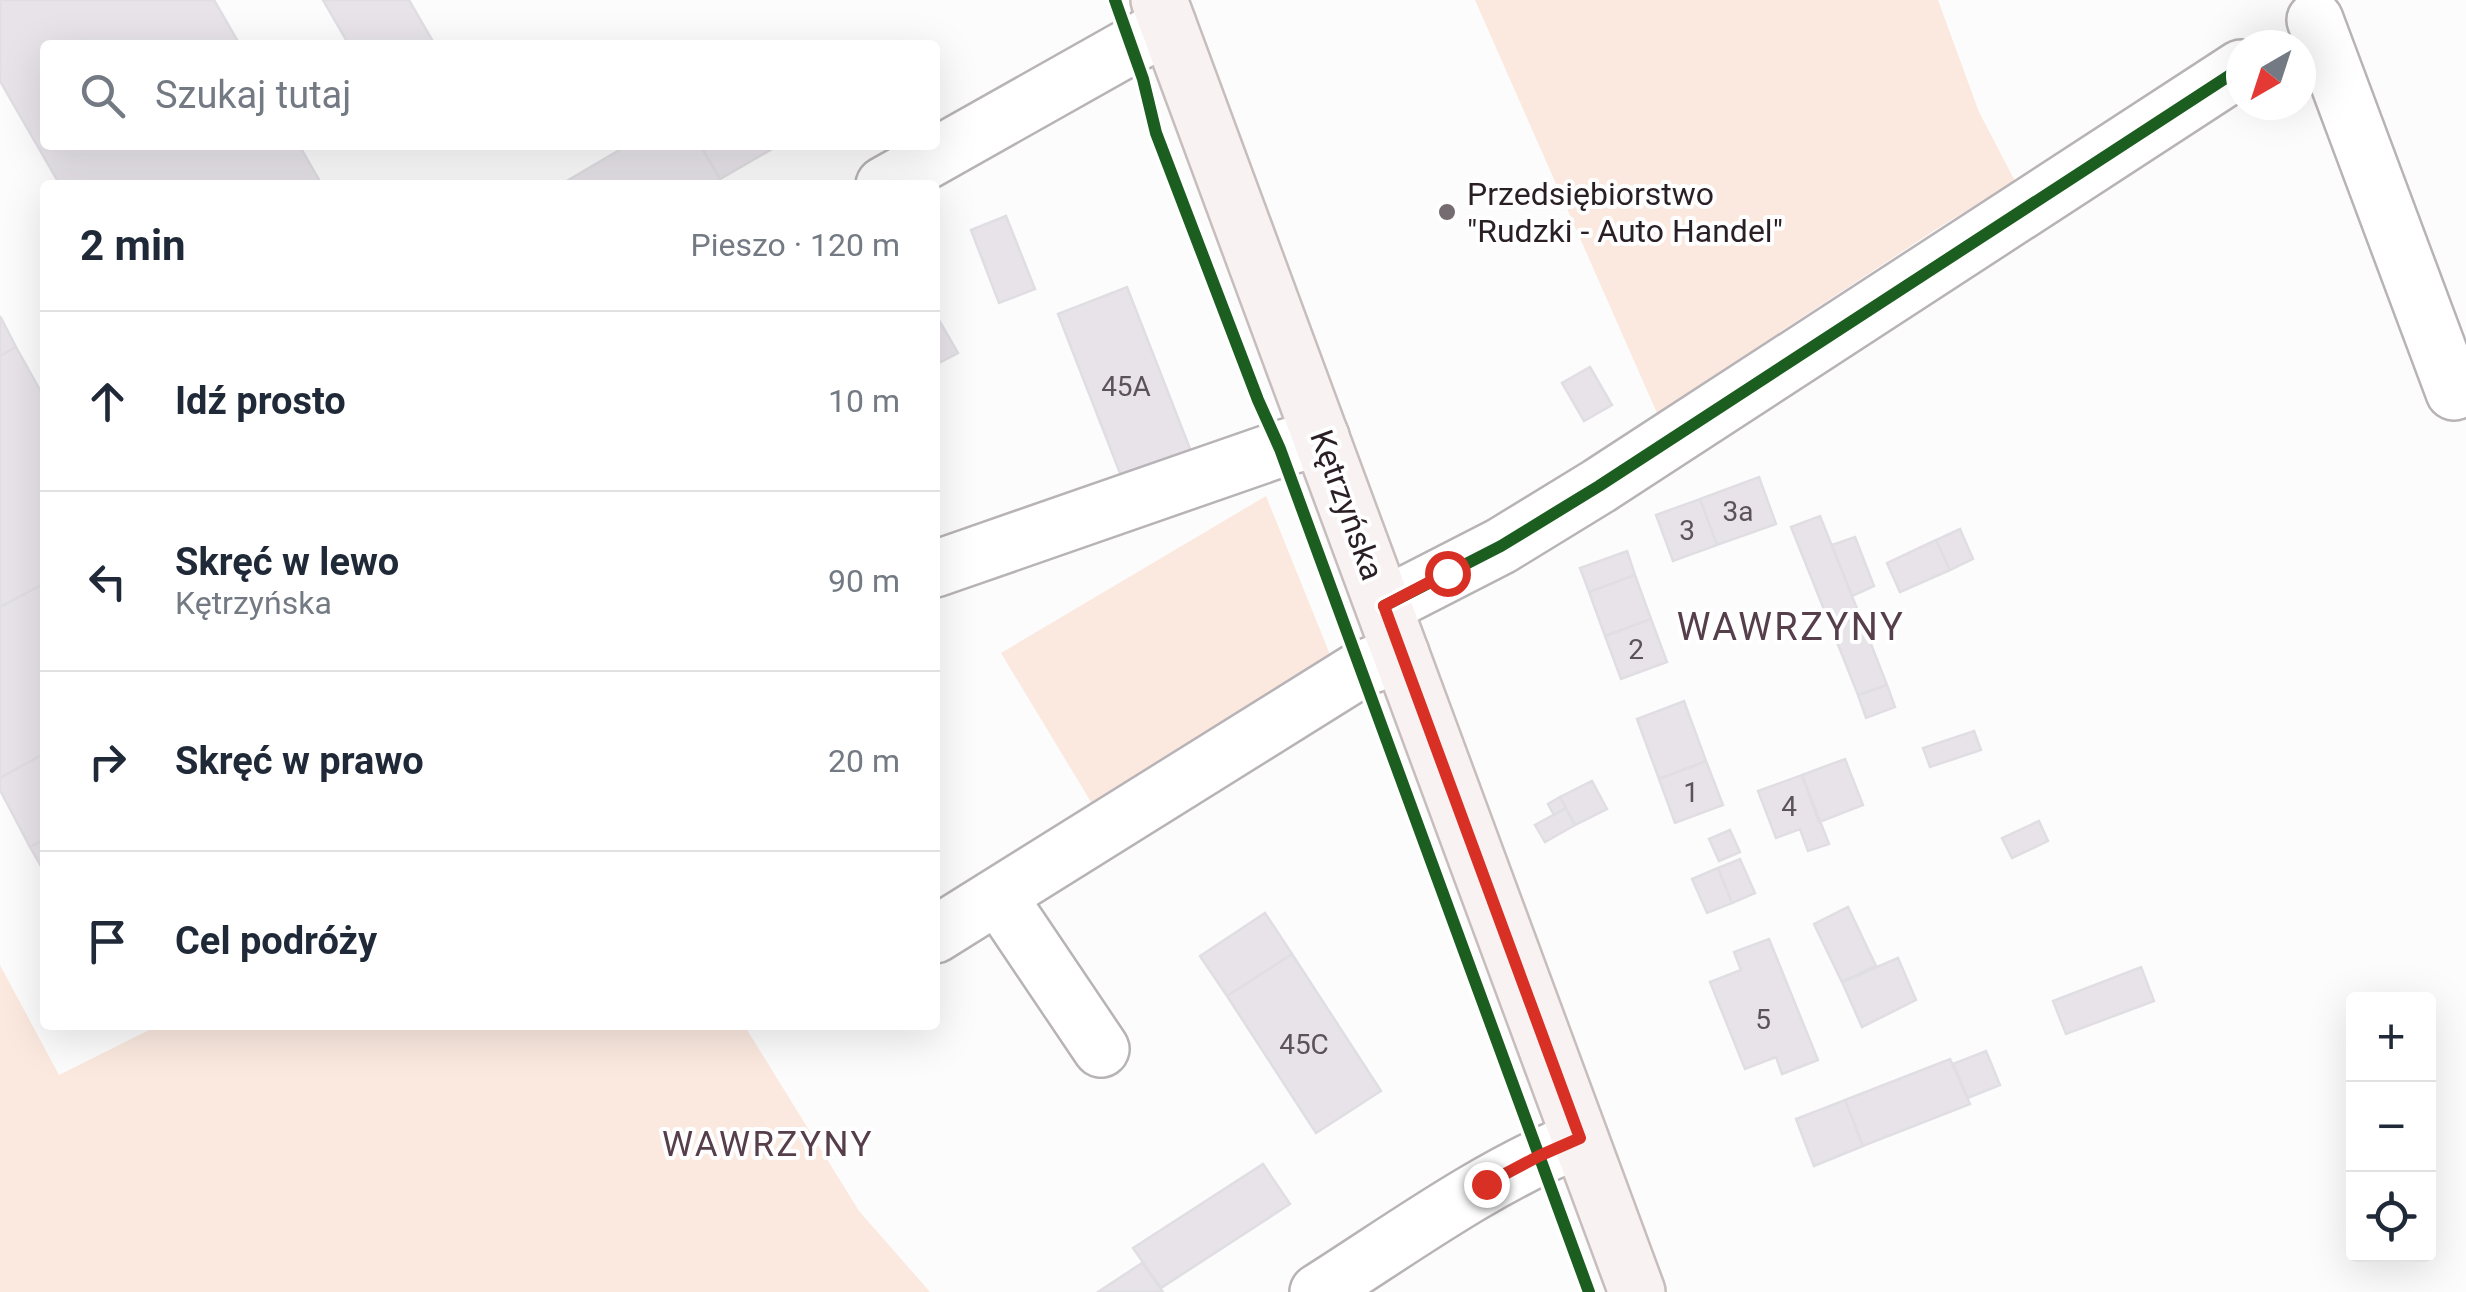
<!DOCTYPE html>
<html lang="pl">
<meta charset="utf-8">
<style>
:root{--surface:#fff;--page:#f2f2f3;--text:#1f2937;--muted:#747a83;--line:#e0e1e3}
body{margin:0;font-family:Roboto,sans-serif;background:var(--page);color:var(--text)}
.controls{position:absolute;right:30px;bottom:30px;display:grid;overflow:hidden;border-radius:10px;box-shadow:0 10px 40px #0002}
.controls button{width:90px;height:90px;display:grid;place-items:center;padding:0;border:0;border-bottom:2px solid var(--line);background:var(--surface);color:var(--text);font:50px sans-serif}
.compass{position:absolute;left:2226px;top:30px;width:90px;height:90px;border-radius:50%;background:var(--surface);box-shadow:0 10px 40px #0002;rotate:219deg}
.stop{position:absolute;width:30px;height:30px;margin:-22px;border:8px solid #d93025;border-radius:50%;background:#fff}
.stop.end{background:#d93025;border-color:#fff;box-shadow:0 2px 10px #0008}
.list{margin:0;padding:0;list-style:none}
h2{display:flex;justify-content:space-between;align-items:center;height:130px;margin:0;padding:0 40px;font-size:42px}
h2 small{font-size:32px;font-weight:400;color:var(--muted)}
.list li{display:grid;grid-template-columns:65px 1fr auto;gap:30px;align-items:center;box-sizing:border-box;height:180px;padding:0 40px;border-top:2px solid var(--line)}
.list b{display:block;font-size:38px;white-space:nowrap}
.list p{margin:0;font-size:32px;white-space:nowrap;color:var(--muted)}
.list em{font-size:32px;font-style:normal;color:var(--muted)}
.icon{flex:none;width:55px;height:55px;fill:none;stroke:currentColor;stroke-width:2;stroke-linecap:round;stroke-linejoin:round}
.map{position:relative;flex:none;width:2466px;height:1292px;overflow:hidden}
.search{position:absolute;background:var(--surface);box-shadow:0 10px 40px #0002;left:40px;top:40px;width:900px;height:110px;display:flex;align-items:center;gap:25px;box-sizing:border-box;padding:0 35px;border-radius:10px;color:var(--muted);font-size:38px}
.panel{position:absolute;background:var(--surface);box-shadow:0 10px 40px #0002;left:40px;top:180px;width:900px;height:850px;border-radius:10px}
.map>svg:first-child{display:block}
</style>
<div class="map">
<svg width="2466" height="1292" viewBox="0 0 2466 1292">
<rect width="100%" height="100%" fill="#fcfcfc"/>
<path fill="#fbe9df" d="M1475 0H1938L1979 112 2015 181 1935 230 1657 413Z
M1266 496 1331 657 1094 807 1001 653Z
M0 965 59 1075 159 1025H744L859 1211 930 1292H0Z"/>
<path fill="#e7e3e9" stroke="#e0dee3" stroke-width="2.5" d="M0 0H214L240 45H45V145H299L322 185H60L0 81Z
M323 0H409L435 45H349Z
M628 145H700L720 179 709 185H560Z
M700 145H779L720 179Z
M1006 216 1035 289 999 303 971 230Z
M1127 287 1194 459 1125 486 1058 314Z
M935 313 958 353 935 365Z
M0 316 16 347 0 356Z
M16 347 45 399V583L0 607V356Z
M1590 367 1612 405 1584 421 1562 383Z
M1759 477 1776 524 1717 545 1700 499Z
M1700 499 1717 545 1673 561 1656 515Z
M1820 516 1860 616 1831 627 1791 527Z
M1960 529 1973 559 1950 570 1936 540Z
M1855 537 1874 586 1852 596 1832 545Z
M1936 540 1950 570 1900 592 1887 563Z
M1627 551 1635 575 1589 592 1580 568Z
M1635 575 1651 619 1605 636 1589 592Z
M45 583V753L0 778V607Z
M1860 616 1887 685 1858 695 1831 627Z
M1651 619 1667 662 1621 679 1605 636Z
M1887 685 1895 707 1866 718 1858 695Z
M1684 701 1706 761 1659 779 1637 719Z
M1974 731 1981 750 1930 767 1923 748Z
M45 753V839L30 847 0 790V778Z
M1845 759 1863 805 1819 822 1802 775Z
M1706 761 1723 805 1675 823 1659 779Z
M1802 775 1829 844 1808 851 1800 829 1776 838 1758 791Z
M1592 781 1607 809 1575 825 1560 797Z
M1560 797 1566 808 1554 815 1548 804Z
M1566 808 1575 825 1545 842 1535 825Z
M2039 821 2048 841 2012 858 2002 838Z
M1730 830 1740 852 1719 861 1709 839Z
M45 839V873L30 847Z
M1740 859 1755 893 1732 903 1718 868Z
M1718 868 1732 903 1707 913 1692 879Z
M1848 907 1876 966 1842 982 1814 924Z
M1265 913 1292 954 1227 996 1200 956Z
M1769 939 1818 1060 1782 1074 1776 1057 1745 1069 1710 982 1741 970 1734 952Z
M1292 954 1381 1091 1316 1133 1227 996Z
M1898 958 1916 1000 1862 1027 1842 982Z
M2141 967 2154 1001 2066 1034 2053 1001Z
M1986 1051 2000 1085 1968 1098 1953 1064Z
M1950 1059 1970 1104 1863 1146 1845 1100Z
M1845 1100 1863 1146 1814 1166 1796 1119Z
M1263 1164 1290 1204 1161 1288 1133 1248Z
M1142 1263 1163 1292H1098Z"/>
<g fill="none" stroke-linecap="round" stroke-linejoin="round">
<defs>
<path id="minor" d="M2315 20 2454 392
M884 185 1168 25
M935 569 1280 449 1321 437
M1384 606 1501 546 1599 486 2241 68
M998 896 1101 1049
M935 935 1361 669 1401 654
M1318 1292C1403 1238 1486 1177 1580 1139"/>
<path id="major" d="M1159 0 1637 1292"/>
</defs>
<use href="#minor" stroke="#b8b3b6" stroke-width="60"/>
<use href="#major" stroke="#c8bdbd" stroke-width="60"/>
<use href="#minor" stroke="#fff" stroke-width="55"/>
<use href="#major" stroke="#f8f2f2" stroke-width="55"/>
<defs>
<path id="cycleway" d="M1115 0 1143 79 1156 133 1258 400 1280 449 1589 1292
M1384 606 1501 546 1599 486 2241 68"/>
</defs>
<use href="#cycleway" stroke="#fff" stroke-width="19"/>
<use href="#cycleway" stroke="#1b5e20" stroke-width="12"/>
</g>
<g fill="none" stroke-linecap="round" stroke-linejoin="round">
<path stroke="#d93025" stroke-width="12" d="M1447 573 1384 606 1580 1138 1539 1156 1486 1184"/>
</g>
<circle fill="#746c70" stroke="#fff" stroke-width="4" cx="1447" cy="212" r="10"/>
<g text-anchor="middle" stroke-width="8" stroke-linejoin="round" paint-order="stroke">
<g font-size="28" fill="#5c5359">
<text x="1126" y="396">45A</text>
<text x="1738" y="521">3a</text>
<text x="1687" y="540">3</text>
<text x="1636" y="659">2</text>
<text x="1691" y="802">1</text>
<text x="1789" y="816">4</text>
<text x="1763" y="1029">5</text>
<text x="1304" y="1054">45C</text>
</g>
<g font-size="32" fill="#2a1f25" stroke="#fff" text-anchor="start">
<text x="1467" y="205">Przedsiębiorstwo<tspan x="1467" dy="37">"Rudzki - Auto Handel"</tspan></text>
</g>
<g font-size="32" fill="#2a1f25" stroke="#fff">
<text transform="translate(1347 505) rotate(70)" y="11">Kętrzyńska</text>
</g>
<g font-size="35" letter-spacing="2.5" fill="#563e4b" stroke="#fff">
<text x="768" y="1156">WAWRZYNY</text>
</g>
<g font-size="38" letter-spacing="2.5" fill="#563e4b" stroke="#fff">
<text x="1791" y="640">WAWRZYNY</text>
</g>
</g>
</svg>
<div class="controls">
<button>+</button>
<button>−</button>
<button><svg class="icon" aria-label="locate" viewBox="0 0 24 24"><circle cx="12" cy="12" r="6"/><path d="M12 2v4M12 18v4M2 12h4M18 12h4"/></svg></button>
</div>
<svg class="compass" viewBox="-18 -18 36 36"><path d="M0-13l5 13h-10z" fill="#e53935"/><path d="M0 13l5-13h-10z" fill="#747a83"/></svg>
<div class="stop" style="left:1447px;top:573px"></div>
<div class="stop end" style="left:1486px;top:1184px"></div>
<div class="search"><svg class="icon" aria-label="search" viewBox="0 0 24 24"><circle cx="10" cy="10" r="6"/><path d="M15 15l6 6"/></svg>Szukaj tutaj</div>
<section class="panel">
<h2>2 min<small>Pieszo · 120 m</small></h2>
<ul class="list">
<li><svg class="icon" aria-label="ahead" viewBox="0 0 24 24"><path d="M12 20V5M6 11l6-6 6 6"/></svg><div><b>Idź prosto</b></div><em>10 m</em></li>
<li><svg class="icon" aria-label="left" viewBox="0 0 24 24"><path d="M17 20v-9H6M10 6l-5 5 5 5"/></svg><div><b>Skręć w lewo</b><p>Kętrzyńska</p></div><em>90 m</em></li>
<li><svg class="icon" aria-label="right" viewBox="0 0 24 24"><path d="M7 20v-9h11M14 6l5 5-5 5"/></svg><div><b>Skręć w prawo</b></div><em>20 m</em></li>
<li><svg class="icon" aria-label="arrive" viewBox="0 0 24 24"><path d="M6 21V4h12l-3 4 3 4H6"/></svg><div><b>Cel podróży</b></div></li>
</ul>
</section>
</div>
